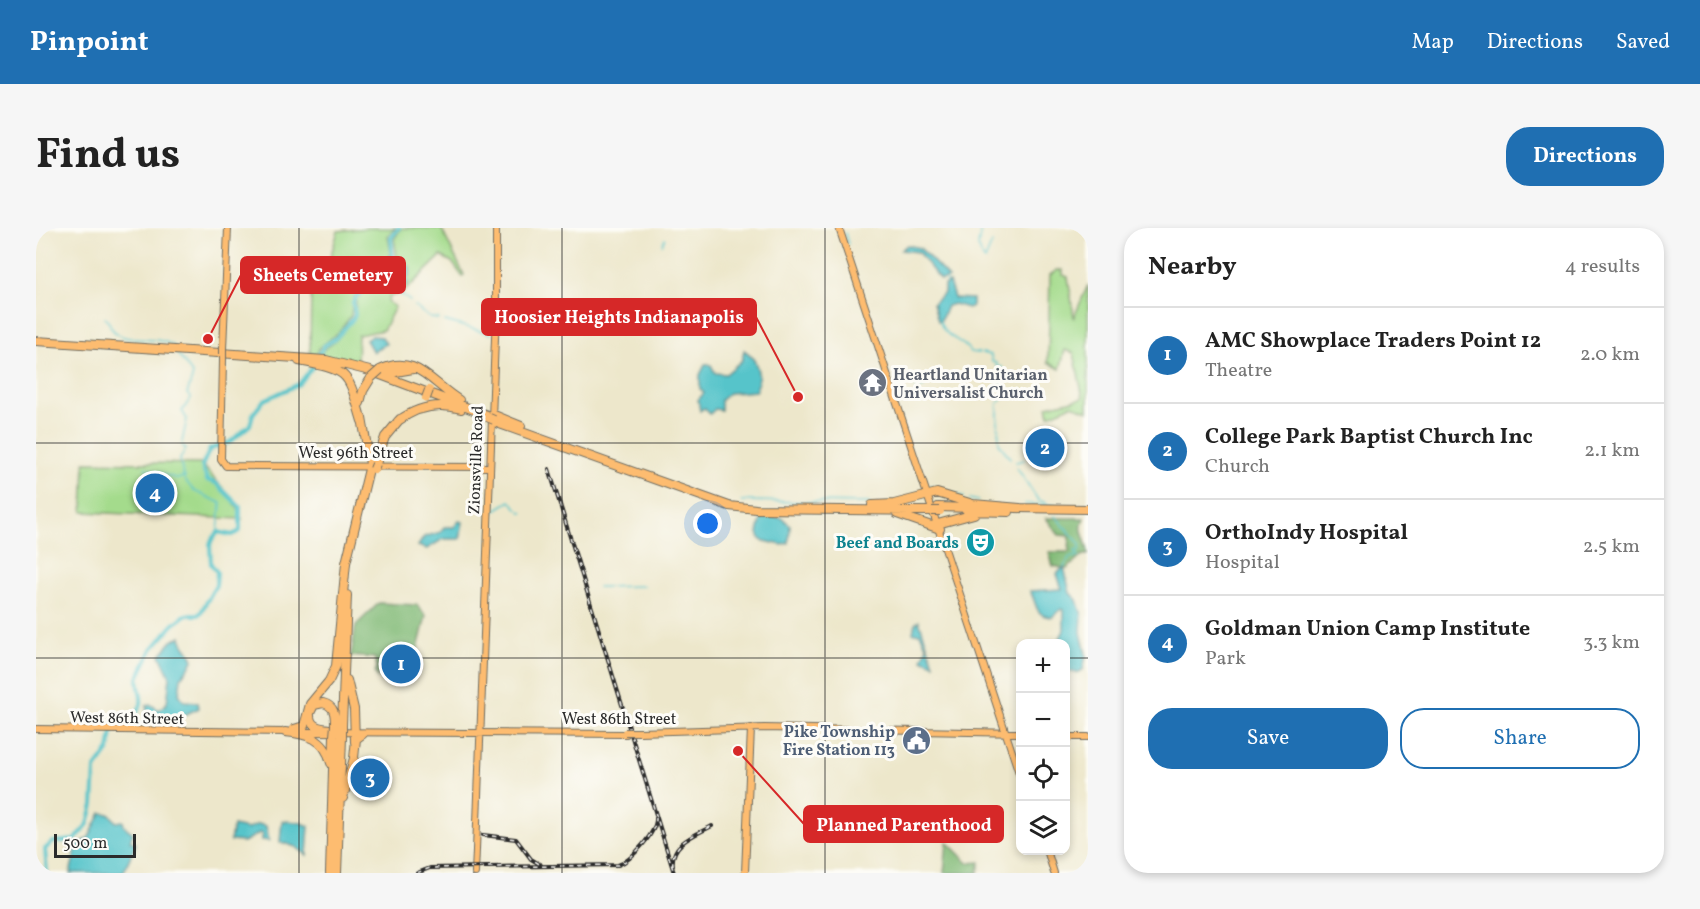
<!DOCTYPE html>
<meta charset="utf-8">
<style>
:root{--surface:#fff;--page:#f6f6f6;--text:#222;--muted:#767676;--line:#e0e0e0;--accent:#1f6fb2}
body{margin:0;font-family:Vollkorn,serif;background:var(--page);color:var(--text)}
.controls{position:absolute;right:18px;bottom:18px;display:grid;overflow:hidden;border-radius:12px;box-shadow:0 3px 9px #0003}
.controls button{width:54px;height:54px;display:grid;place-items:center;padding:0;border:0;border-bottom:2px solid var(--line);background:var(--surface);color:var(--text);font:30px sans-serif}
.scale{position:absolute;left:18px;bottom:15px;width:82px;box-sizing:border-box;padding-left:6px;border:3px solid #2b2b2b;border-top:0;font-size:16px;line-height:21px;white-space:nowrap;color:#2b2b2b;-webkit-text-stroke:4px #fdfcf7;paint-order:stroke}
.you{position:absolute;left:672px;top:296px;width:21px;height:21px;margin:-15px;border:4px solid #fff;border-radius:50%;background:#1a73e8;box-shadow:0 0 0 9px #1a73e833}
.badge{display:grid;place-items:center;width:39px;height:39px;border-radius:50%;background:var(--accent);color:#fff;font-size:20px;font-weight:700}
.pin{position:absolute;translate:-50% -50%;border:3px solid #fff;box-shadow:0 2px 6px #0006}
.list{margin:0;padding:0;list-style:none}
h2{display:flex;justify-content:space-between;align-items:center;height:78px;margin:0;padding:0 24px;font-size:26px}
h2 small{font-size:20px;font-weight:400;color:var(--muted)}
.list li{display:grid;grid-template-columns:39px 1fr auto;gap:18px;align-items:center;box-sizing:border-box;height:96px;padding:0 24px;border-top:2px solid var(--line)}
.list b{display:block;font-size:22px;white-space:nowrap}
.list p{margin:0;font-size:20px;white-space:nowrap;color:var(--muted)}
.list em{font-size:20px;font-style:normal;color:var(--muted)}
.actions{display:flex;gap:12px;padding:18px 24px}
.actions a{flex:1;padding:14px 0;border:2px solid var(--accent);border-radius:24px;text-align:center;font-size:21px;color:var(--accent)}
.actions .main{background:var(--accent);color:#fff}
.icon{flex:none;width:33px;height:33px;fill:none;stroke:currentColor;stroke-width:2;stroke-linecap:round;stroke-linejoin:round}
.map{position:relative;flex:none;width:1052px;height:645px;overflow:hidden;border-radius:24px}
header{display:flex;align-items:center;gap:36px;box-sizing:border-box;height:84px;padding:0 30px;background:var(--accent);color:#fff}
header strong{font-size:28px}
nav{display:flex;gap:33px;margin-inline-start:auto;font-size:21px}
.intro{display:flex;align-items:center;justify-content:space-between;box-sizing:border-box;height:144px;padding:0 36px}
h1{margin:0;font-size:42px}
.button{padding:15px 27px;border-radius:24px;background:var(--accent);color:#fff;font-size:21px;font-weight:700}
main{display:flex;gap:36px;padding:0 36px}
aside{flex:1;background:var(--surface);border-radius:24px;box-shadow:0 3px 9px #0003}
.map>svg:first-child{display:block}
</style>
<header>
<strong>Pinpoint</strong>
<nav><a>Map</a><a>Directions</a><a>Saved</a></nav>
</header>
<div class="intro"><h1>Find us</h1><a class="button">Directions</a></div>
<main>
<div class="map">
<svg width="1052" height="645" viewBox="0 0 1052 645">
<rect width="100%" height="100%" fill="#fdfcf7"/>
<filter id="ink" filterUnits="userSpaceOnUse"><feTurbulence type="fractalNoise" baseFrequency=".0167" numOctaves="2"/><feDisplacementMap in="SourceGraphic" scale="12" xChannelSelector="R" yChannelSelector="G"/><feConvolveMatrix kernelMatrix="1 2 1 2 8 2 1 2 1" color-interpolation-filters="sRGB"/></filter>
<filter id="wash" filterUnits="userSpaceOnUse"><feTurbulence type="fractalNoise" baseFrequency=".008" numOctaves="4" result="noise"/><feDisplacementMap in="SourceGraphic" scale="24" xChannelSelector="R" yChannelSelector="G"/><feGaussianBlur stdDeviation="1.35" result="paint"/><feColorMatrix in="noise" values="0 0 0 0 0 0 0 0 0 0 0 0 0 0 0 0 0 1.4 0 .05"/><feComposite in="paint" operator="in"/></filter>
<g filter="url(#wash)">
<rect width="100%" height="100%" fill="#ede7cb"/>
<path fill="#a4db8c" stroke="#68835c" stroke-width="1.5" d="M330 0H360L352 8 355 25 345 46 323 63 317 71 315 88 303 104 283 120 281 126 274 125 275 61 286 57 302 3Z
M365 0H405L428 47 426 48 416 34 405 28 368 64 353 69 352 74 359 79 347 102 322 107 321 136 288 128 284 125 301 111 319 89 320 71 344 52 361 29 358 11Z
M1021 42H1027V47L1032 49 1038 89 1052 57V183L1036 177 1013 187 1011 178 1047 170 1038 125 1029 122 1024 141 1012 134 1014 47Z
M49 234 166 236C180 255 199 268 206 291L47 284Z"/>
<path fill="#83bb78" stroke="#577352" stroke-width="1.5" d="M1010 290H1048C1041 304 1052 312 1052 327H1047L1031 341 1017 338 1013 324H1033L1034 308 1023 307Z
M343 375 381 377 390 388 380 429 345 430 342 450 339 445 341 439 339 430 315 428 320 397Z
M911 614 932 635 944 634 942 645H908Z"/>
<path fill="#56c4ca" stroke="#40787a" stroke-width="1.5" d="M871 17 884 20 913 50 904 52 882 24 865 22Z
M369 35 374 39V46L371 50 372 56 365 60 355 52 368 43Z
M913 54 918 70 936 71V78L932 80 918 76 911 78 905 92 902 93 897 75 908 65V57Z
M336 108 346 109 350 116 337 124 330 112Z
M708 122C722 131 725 147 720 163L693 165 685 172V182L679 181 674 186 668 180 664 183 662 172 668 165 664 161V147L669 137H675L679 145 690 146 706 132Z
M726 288 746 290 754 297 753 315 746 317 725 312 722 305Z
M423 293 427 294 424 311H407L391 321 382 318 388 309 405 304 408 299H418Z
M1028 339 1034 365 1041 372 1046 387 1045 404 1050 427 1047 442 1040 445 1030 443V416L1022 415 1028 402V382L1025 381 1016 389C998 389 1001 374 994 363L1026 361 1021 346Z
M883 393 898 436 886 431 891 420 884 405H877L879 395Z
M145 408C146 419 156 422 157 433L145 450 143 466 148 473 162 474 163 480 140 491 110 492 111 477 114 476 123 482 131 475 134 449 124 427 136 413Z
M65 585 74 586 80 594 87 593 88 598 97 605 94 613 100 615 99 618 87 645H34L41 618 53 609Z
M246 593 263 594 273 598 271 627 260 619 244 614Z
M222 596 230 598 233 613 225 612 227 607 225 604 208 614 194 613 197 598 211 601Z"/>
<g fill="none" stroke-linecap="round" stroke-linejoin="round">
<path stroke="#56c4ca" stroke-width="1.5" d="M945 0 942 18 945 26
M809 5 812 16
M626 16 629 10
M946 28 949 32 956 15
M910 52V55
M345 62H347
M349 62 364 66 374 73
M378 78 394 90 403 91
M69 90 74 96
M409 93 455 106
M904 93C908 111 929 112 934 124L943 125
M74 98C87 120 119 105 138 118
M141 125 157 147 151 166 155 170 146 183 151 191 146 214
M946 125 955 127 956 134 961 135V139H966L964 146 968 167 962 176
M879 160 888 159
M962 178V191
M962 193 963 215 974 230
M146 217 150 221 144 231 147 247
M980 234 988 232
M109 240 142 251 149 248 148 251 158 263 185 275 182 304
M981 240 1002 272 1011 275
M895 258 928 269
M879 267 887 262
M933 271 942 273
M705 273 833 275
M989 276 1020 277
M484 283 487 285
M456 284 474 273 482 281
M1019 288 1044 316V322L1039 323 1043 329H1034L1028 339
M562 359 608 358"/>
<path stroke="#56c4ca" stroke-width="4" d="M281 130 288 118 300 110 316 92 319 87 317 74 321 68 344 51 357 32 355 10 363 0
M11 645 9 621 17 614 39 612 52 596 57 577 59 541 73 522 78 493H93C113 473 103 472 102 450L116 421 137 397 149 387H162L165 384 180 357 181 344 175 336 174 318 175 313 182 304 196 307 204 303V279L180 255 171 252 166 238 174 221 194 214 214 197 217 186 228 172 263 156 278 137"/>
</g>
</g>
<g filter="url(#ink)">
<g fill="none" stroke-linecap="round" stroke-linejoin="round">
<defs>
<path id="major" d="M803 0 984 548
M187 121 192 0
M187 131 185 231 190 238 453 239
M0 501 251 504
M265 504 590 506
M604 504 728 500 984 505
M1030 509H1052
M440 622 460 83V0
M1011 622 1018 645
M439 645 440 622
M709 645 715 500"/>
<path id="highway" d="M0 113 290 132 334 143 451 187
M263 133C315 143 311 143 326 193
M344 142C379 124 396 156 423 172
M348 146 377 141
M324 175 327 163 335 150
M458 187 485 198
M326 190 334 236
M362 193C381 179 401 174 425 181
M458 194 693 278 720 281 896 283
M340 236 349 209 364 191
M836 277 858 276 901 265 937 276 984 280
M902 279 937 280
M979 280 1052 281
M931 283 973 284
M861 286 904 301
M898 297 938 286
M311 452 318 481 319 514
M306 498 311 367
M258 501 268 498 274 476 293 453 300 438 310 335 333 241
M294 501C282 500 273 498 274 485L278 477 287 475C299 478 299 487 299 497
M249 504C271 506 289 510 295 535
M307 570 318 530 320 511 327 506
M294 645 298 508
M301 645 306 509"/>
</defs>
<use href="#major" stroke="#6f6d63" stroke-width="8"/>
<use href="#highway" stroke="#6f6d63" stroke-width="10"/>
<use href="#major" stroke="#fdbc6f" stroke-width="6"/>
<use href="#highway" stroke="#fdbc6f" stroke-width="8"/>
<defs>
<path id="rail" d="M513 241 638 645
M447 607 480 611 495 631 505 637
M637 638C634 615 659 607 676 598
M381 645 394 640 582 637C595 633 621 604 620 590"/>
</defs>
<use href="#rail" stroke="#2b2b2b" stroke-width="4"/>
<use href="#rail" stroke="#fdfcf7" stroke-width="1.5" stroke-dasharray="4.5" stroke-linecap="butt"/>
<defs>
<path id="major-bridge" d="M187 131V121
M589 504H604"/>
<path id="highway-bridge" d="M335 150 344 142
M390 170 393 162
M451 189 458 192
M338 241 340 236
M896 283H904
M298 508 299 497
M306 509V498"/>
</defs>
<use href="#major-bridge" stroke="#6f6d63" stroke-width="8" stroke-linecap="butt"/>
<use href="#highway-bridge" stroke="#6f6d63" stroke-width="10" stroke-linecap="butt"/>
<use href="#major-bridge" stroke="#fdbc6f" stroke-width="6"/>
<use href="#highway-bridge" stroke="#fdbc6f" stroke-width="8"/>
</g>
</g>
<path fill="none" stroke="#2b2b2b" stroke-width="1.5" stroke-opacity="0.55" d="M263 0V645M526 0V645M789 0V645M0 215H1052M0 430H984M1030 430H1052"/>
<defs>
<symbol id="temple-disc" viewBox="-11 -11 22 22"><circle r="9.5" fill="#6b7280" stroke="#fdfcf7"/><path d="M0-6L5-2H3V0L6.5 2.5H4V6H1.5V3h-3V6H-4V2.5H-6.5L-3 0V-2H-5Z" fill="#fff"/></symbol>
<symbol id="theatre-disc" viewBox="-11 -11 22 22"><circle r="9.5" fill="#0f9aa8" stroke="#fdfcf7"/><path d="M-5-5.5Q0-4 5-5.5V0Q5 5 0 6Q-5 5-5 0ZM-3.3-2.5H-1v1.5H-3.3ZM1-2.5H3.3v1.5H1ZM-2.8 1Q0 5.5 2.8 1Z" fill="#fff"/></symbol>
<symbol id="civic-disc" viewBox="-11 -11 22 22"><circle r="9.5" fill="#5c6f8a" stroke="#fdfcf7"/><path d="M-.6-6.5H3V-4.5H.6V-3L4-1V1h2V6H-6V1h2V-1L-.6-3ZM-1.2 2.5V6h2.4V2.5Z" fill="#fff"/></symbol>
</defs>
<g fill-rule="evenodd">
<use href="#temple-disc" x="820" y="138" width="33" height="33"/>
<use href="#theatre-disc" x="928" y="298" width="33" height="33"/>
<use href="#civic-disc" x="864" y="496" width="33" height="33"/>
</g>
<g text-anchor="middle" stroke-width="6" stroke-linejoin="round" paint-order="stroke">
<g font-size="16" font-weight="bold" fill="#5b616d" stroke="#fdfcf7" text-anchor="start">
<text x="857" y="152">Heartland Unitarian<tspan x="857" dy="18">Universalist Church</tspan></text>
</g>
<g font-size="16" fill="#2b2b2b" stroke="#fdfcf7">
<text x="320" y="230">West 96th Street</text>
<text transform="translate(439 232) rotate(-88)" y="6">Zionsville Road</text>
<text transform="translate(91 489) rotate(1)" y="6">West 86th Street</text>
<text x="583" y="496">West 86th Street</text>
</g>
<g font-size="16" font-weight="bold" fill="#0d838f" stroke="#fdfcf7" text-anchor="end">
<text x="923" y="320">Beef and Boards</text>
</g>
<g font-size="16" font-weight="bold" fill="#4e5e75" stroke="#fdfcf7" text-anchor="end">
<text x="859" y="509">Pike Township<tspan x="859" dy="18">Fire Station 113</tspan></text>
</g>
</g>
<path fill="none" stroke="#d62828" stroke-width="2" d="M172 111L205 47M762 169L720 89M702 523L768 596"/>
<g fill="#d62828" stroke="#fdfcf7" stroke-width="2">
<circle cx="172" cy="111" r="6"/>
<circle cx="762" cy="169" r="6"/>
<circle cx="702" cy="523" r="6"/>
</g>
<g fill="#d62828" stroke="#d62828" stroke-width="2">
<rect x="205" y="29" width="164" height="36" rx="6"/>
<rect x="446" y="71" width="274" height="36" rx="6"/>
<rect x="768" y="578" width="199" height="36" rx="6"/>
</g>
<g font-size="18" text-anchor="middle" font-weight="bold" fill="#fff">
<text x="287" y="53">Sheets Cemetery</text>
<text x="583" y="95">Hoosier Heights Indianapolis</text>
<text x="868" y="603">Planned Parenthood</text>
</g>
</svg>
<div class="controls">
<button>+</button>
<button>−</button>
<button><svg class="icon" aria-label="locate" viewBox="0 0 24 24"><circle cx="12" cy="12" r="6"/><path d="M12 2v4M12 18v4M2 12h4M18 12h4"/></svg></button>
<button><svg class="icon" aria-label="layers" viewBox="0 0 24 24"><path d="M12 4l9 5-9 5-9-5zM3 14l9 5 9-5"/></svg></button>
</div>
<div class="scale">500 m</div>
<div class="you"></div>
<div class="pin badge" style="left:365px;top:436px">1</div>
<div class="pin badge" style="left:1009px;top:220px">2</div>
<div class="pin badge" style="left:334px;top:550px">3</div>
<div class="pin badge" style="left:119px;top:265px">4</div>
</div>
<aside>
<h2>Nearby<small>4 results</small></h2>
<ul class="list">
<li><span class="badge">1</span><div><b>AMC Showplace Traders Point 12</b><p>Theatre</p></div><em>2.0 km</em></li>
<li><span class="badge">2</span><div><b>College Park Baptist Church Inc</b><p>Church</p></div><em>2.1 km</em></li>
<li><span class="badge">3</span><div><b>OrthoIndy Hospital</b><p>Hospital</p></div><em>2.5 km</em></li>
<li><span class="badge">4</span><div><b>Goldman Union Camp Institute</b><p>Park</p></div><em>3.3 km</em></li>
</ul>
<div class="actions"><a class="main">Save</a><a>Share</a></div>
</aside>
</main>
